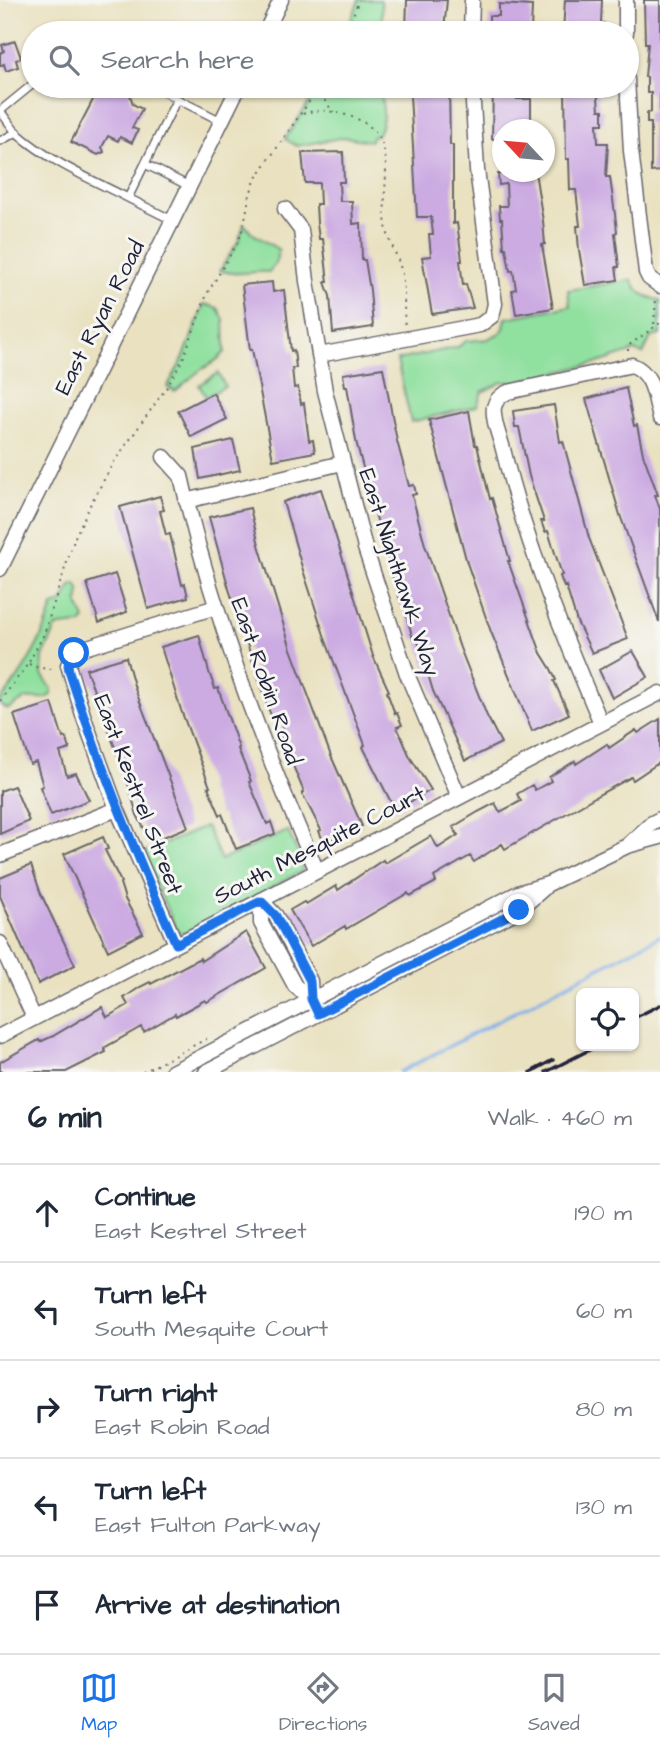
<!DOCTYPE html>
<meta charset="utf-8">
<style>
:root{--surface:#fff;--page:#f2f2f3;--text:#1f2937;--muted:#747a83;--line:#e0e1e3;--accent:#1a73e8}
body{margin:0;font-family:"Architects Daughter",sans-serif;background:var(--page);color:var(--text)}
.controls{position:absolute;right:21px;bottom:21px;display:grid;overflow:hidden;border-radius:10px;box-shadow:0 2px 5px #0004}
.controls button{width:63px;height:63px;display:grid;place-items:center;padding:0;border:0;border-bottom:2px solid var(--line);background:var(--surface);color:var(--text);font:35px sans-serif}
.compass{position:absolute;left:492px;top:119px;width:63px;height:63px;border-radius:50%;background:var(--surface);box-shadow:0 2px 5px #0004;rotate:296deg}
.stop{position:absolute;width:21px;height:21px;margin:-16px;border:5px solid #1a73e8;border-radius:50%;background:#fff}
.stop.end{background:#1a73e8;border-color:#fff;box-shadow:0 2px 7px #0008}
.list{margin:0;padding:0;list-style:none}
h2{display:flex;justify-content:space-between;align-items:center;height:91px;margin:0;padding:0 28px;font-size:30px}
h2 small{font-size:23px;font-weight:400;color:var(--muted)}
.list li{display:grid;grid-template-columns:46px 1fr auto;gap:21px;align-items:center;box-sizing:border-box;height:98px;padding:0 28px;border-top:2px solid var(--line)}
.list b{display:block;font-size:26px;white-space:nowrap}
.list p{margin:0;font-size:23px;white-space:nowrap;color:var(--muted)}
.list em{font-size:23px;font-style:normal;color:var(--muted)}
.icon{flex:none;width:38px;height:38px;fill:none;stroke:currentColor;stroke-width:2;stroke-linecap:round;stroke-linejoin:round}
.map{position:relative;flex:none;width:660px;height:1072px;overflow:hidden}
.search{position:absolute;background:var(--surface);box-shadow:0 2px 5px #0004;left:21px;right:21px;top:21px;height:77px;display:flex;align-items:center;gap:18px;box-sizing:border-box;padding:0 24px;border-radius:38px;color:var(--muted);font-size:26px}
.sheet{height:581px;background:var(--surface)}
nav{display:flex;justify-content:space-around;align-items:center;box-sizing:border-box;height:98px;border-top:2px solid var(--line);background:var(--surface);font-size:19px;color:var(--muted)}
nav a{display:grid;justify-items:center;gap:4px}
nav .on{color:var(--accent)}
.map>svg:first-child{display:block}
</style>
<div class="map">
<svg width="660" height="1072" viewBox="0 0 660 1072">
<rect width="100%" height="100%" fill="#f6f6f2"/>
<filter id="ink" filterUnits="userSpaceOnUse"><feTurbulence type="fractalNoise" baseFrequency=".0143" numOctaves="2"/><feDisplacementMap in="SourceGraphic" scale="14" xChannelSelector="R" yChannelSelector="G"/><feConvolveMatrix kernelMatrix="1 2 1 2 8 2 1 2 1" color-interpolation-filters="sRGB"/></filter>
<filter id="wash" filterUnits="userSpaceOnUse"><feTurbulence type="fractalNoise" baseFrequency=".00686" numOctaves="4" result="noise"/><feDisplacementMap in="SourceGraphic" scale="28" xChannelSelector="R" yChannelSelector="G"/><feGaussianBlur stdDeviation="1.57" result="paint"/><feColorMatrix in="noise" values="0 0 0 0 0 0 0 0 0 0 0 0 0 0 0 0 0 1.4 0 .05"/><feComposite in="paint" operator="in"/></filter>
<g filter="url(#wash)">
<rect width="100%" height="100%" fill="#e9e1c0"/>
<path fill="#90e09f" stroke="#59816d" stroke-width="2" d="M359 0H381L383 33H346Z
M320 86H380C382 104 387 118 377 135L373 136 370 141 345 137 297 146 285 139Z
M244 224 252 233 279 250 275 264 269 272C252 270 235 277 220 270L239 240Z
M632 280C638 293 646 298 660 300V335L651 337 643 354 634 351 601 362 514 382H502L482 392 477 406 411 422 397 360 458 347 466 341 488 339 500 333 504 328 506 318 570 306 568 290Z
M204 304 218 308 224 320 225 352C218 360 212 364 202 369 193 375 185 384 175 391L167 387 183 359Z
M218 373 225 386 206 397 199 385Z
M76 584 80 591 78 604 85 619 81 624 60 626 56 628 43 657 42 675 52 689 51 695 45 698 25 699 8 709 0 705V701C24 672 42 642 53 606L62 603 71 586Z
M206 826 221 860 288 831 303 864 302 871 185 933 178 932 141 854Z"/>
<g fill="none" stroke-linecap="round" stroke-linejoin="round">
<path stroke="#7eade8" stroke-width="3.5" d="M400 1072 660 936"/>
</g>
<g id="blocks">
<path fill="#ccabe2" d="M407 0H447L444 30H406Z
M565 0H602L601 23H604L603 33 563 32Z
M644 0H660V171L651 172V123H647V113L651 112V93H647V77H645L648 43H645Z
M499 4 532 6 531 31 489 29V16H499Z
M15 41 21 58 16 60 18 67 6 71 4 64 0 66V53L4 51 2 45Z
M113 86H121L122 90 128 89 133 104 142 109 132 128 138 130 132 143 120 137 118 141 108 136 102 147 104 152 98 155 71 142 95 96 94 92Z
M408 86H449L450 145H453V224L457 223 461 252 462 261H460L463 285 466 284 473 308 432 314 422 257 431 256 429 234H433L431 217H417L410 95H408Z
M493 86H518L517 99H531V130H502V139H492Z
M565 86H597L599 110H603V124H597L598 143H608L606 177H610L616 222 617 232 615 233 619 267H616L618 280 585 285 579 250 577 226H580L576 190H570L569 159H566Z
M343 152 344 182H339L340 201H352L353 224 361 223 362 260H365L370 290 373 327 333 333 330 296 325 282H328L323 239H319L317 223 316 204H320L319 183H305L302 153Z
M502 172H535L543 221 545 244 542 245 553 308 516 314 512 290 516 289 513 270 510 271 506 248H504L502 219H500L499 206H507L506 184 499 185 498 174H502Z
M272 282 273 292 284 290 291 351 294 350 296 368H292L294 388 298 387 301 404 304 403 309 441 313 440 315 452 273 460 252 349 250 350 242 285Z
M383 368 397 441 409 486 414 485 416 494 412 495 425 545 460 648 487 716 501 743 465 761 433 691 417 638 413 639 403 603H401L391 572H393L384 547 356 441 347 386H345L343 374Z
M626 388 634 426 637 425 643 454 658 495H655L660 509 659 622 620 515 586 399Z
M213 393 227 419 191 437 178 411Z
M554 405 560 442 563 441 589 538 628 639 592 653 577 622 566 586 564 587 560 576 562 575 548 531 545 532 541 521H544L529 476 519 427H515L513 411Z
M469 411 475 445H477L490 499 492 498 510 561H508L541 653 551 669 556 680 554 681 569 714 532 731 491 632 467 563 429 420Z
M233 440 240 470 200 479 195 449Z
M321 489 373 656 389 691 387 692 395 714 397 713 402 725 397 727 410 757 431 790 395 810 363 747 365 745 326 641 302 567 283 502Z
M160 496 164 510 160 511 166 535 170 534 182 585 185 584 188 597 148 609 120 507Z
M250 508 259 545 291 649 331 756 362 826 324 843 319 831 321 830 302 793 304 792 281 737 285 735 279 718 273 720 268 708 229 589 209 517Z
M115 574 127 612 99 623 87 583Z
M199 635 209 672 215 689 218 688 239 748 238 749 251 781 249 782 267 824 271 822 275 834 236 849 222 814 220 815 208 787H210L181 710 161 647Z
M633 651 648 677 612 698 599 670Z
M126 657 135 689 188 827 151 842 137 815 127 780 86 669Z
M52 703 63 738 66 737 70 749 60 752 67 776 76 773 89 800 51 815 40 787 43 786 36 762 30 764 14 715Z
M660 719V762L633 780 631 777 600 794 505 849 502 844 474 862 470 856 434 877 436 882 410 896 408 893 346 929 345 926 311 946 290 910 304 902 306 904 336 886 338 890 383 860 385 863 431 836 438 848 458 835 453 827 478 812 495 803 500 812 521 801 517 794 532 785 535 790 551 781 549 777 575 761 576 764 607 744 609 748 636 730 638 733Z
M14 786 29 821 0 834V791Z
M103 837 108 849 105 850 121 882 120 883 125 899 143 933 108 951 64 854Z
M31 865 41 894 75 965 38 984 0 896V878Z
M246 932 266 968 207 1002 205 1000 176 1016 175 1014 144 1032 141 1027 104 1048 106 1052 66 1072H0V1062L39 1040 40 1042 53 1036 102 1007 107 1017 128 1005 124 998 140 987 150 982 151 984 200 958 201 961Z"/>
</g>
</g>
<g filter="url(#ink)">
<use href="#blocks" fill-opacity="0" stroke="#68656a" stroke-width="2"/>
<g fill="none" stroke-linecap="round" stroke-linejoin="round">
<defs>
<path id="service" d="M155 86 177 99
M0 111C6 118 11 127 17 133 47 160 92 180 128 198L177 99 221 121
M0 111 33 84
M0 141 17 132
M145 164 189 186
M128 198 172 220"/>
<path id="minor" d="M626 0V33
M265 33 281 0
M471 33 472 0
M627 79 631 151 646 272 649 278 660 286
M285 209 301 230 307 281 325 391 365 548 407 674 459 797
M319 355 480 325 492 316 495 304 477 170 472 86
M164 457 181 476C212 613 261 743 317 871
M186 501 342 463
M0 569 239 86
M601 723C563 634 526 544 503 449 500 437 492 420 494 407 496 399 501 395 508 392L632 365C654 374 654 396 660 418
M628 845 652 823 660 819
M0 855 117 809
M261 900 276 916 310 981 311 999 314 1006
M261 900V923L295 986 311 999
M0 943 34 1018
M176 944 117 809 84 718 68 665 74 654 81 649 216 607
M0 1036 660 693
M172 1072 518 893 548 884 627 846 660 837
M206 1072 519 910 544 888"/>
</defs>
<use href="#service" stroke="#68656a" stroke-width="10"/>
<use href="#minor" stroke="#68656a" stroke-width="17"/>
<path stroke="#68656a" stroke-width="2" stroke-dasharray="2 5" stroke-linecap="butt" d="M346 33 359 0
M320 87 326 103 334 112
M303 114C319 108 330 111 346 115 405 132 379 181 386 225 388 240 396 252 400 266 406 286 403 306 405 326
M654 324 656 298
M628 351V346L660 323
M29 664 39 668 54 669
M0 701 28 664 44 634 75 537 91 503 114 462 167 387 183 359 207 294 239 240 244 224 250 194 256 178 320 86
M143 1072 210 1037"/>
<use href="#service" stroke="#fff" stroke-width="7"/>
<use href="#minor" stroke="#fff" stroke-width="14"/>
<path stroke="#22223b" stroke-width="3.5" d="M634 1018 660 1005
M531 1072 553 1060
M546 1072 597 1046"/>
</g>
</g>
<g fill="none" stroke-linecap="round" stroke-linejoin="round" filter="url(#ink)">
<path stroke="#1a73e8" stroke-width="9" d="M74 653 68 665 69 671C99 765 136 855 176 944L261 901 276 916 310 981 311 999 318 1014 519 910"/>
</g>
<g text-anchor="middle" stroke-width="6" stroke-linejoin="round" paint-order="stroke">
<g font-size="23" fill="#22223b" stroke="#f6f6f2">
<text transform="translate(99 317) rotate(-63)" y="8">East Ryan Road</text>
<text transform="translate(400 572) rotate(72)" y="8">East Nighthawk Way</text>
<text transform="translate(267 681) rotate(71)" y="8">East Robin Road</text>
<text transform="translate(139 794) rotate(69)" y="8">East Kestrel Street</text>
<text transform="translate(319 844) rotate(-27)" y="8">South Mesquite Court</text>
</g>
</g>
</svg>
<div class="controls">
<button><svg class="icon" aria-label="locate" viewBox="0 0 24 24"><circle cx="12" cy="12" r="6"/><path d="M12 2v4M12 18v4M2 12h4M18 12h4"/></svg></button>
</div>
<svg class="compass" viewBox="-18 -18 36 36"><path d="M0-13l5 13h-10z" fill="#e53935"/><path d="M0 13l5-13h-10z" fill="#747a83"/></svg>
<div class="stop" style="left:74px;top:653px"></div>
<div class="stop end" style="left:519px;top:910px"></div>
<div class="search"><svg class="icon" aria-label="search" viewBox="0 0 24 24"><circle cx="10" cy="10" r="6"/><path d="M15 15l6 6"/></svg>Search here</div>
</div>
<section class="sheet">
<h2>6 min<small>Walk · 460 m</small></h2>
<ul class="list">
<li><svg class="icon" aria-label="ahead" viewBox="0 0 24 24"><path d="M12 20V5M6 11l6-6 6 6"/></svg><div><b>Continue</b><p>East Kestrel Street</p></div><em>190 m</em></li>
<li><svg class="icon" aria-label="left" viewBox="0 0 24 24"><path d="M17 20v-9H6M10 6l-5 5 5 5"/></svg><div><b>Turn left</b><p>South Mesquite Court</p></div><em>60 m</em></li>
<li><svg class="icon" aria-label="right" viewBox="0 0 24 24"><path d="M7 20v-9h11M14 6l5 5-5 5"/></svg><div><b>Turn right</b><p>East Robin Road</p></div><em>80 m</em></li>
<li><svg class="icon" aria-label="left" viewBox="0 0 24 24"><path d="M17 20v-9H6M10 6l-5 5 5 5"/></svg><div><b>Turn left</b><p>East Fulton Parkway</p></div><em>130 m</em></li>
<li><svg class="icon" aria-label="arrive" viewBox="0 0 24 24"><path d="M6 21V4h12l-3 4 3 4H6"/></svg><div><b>Arrive at destination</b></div></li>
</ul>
</section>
<nav>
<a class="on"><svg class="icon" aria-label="map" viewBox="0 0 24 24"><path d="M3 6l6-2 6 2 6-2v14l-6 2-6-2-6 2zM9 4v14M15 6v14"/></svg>Map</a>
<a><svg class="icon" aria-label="directions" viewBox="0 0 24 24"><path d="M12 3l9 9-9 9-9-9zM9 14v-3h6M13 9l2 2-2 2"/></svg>Directions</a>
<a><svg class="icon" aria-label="saved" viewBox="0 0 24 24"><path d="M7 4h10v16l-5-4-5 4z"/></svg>Saved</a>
</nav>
